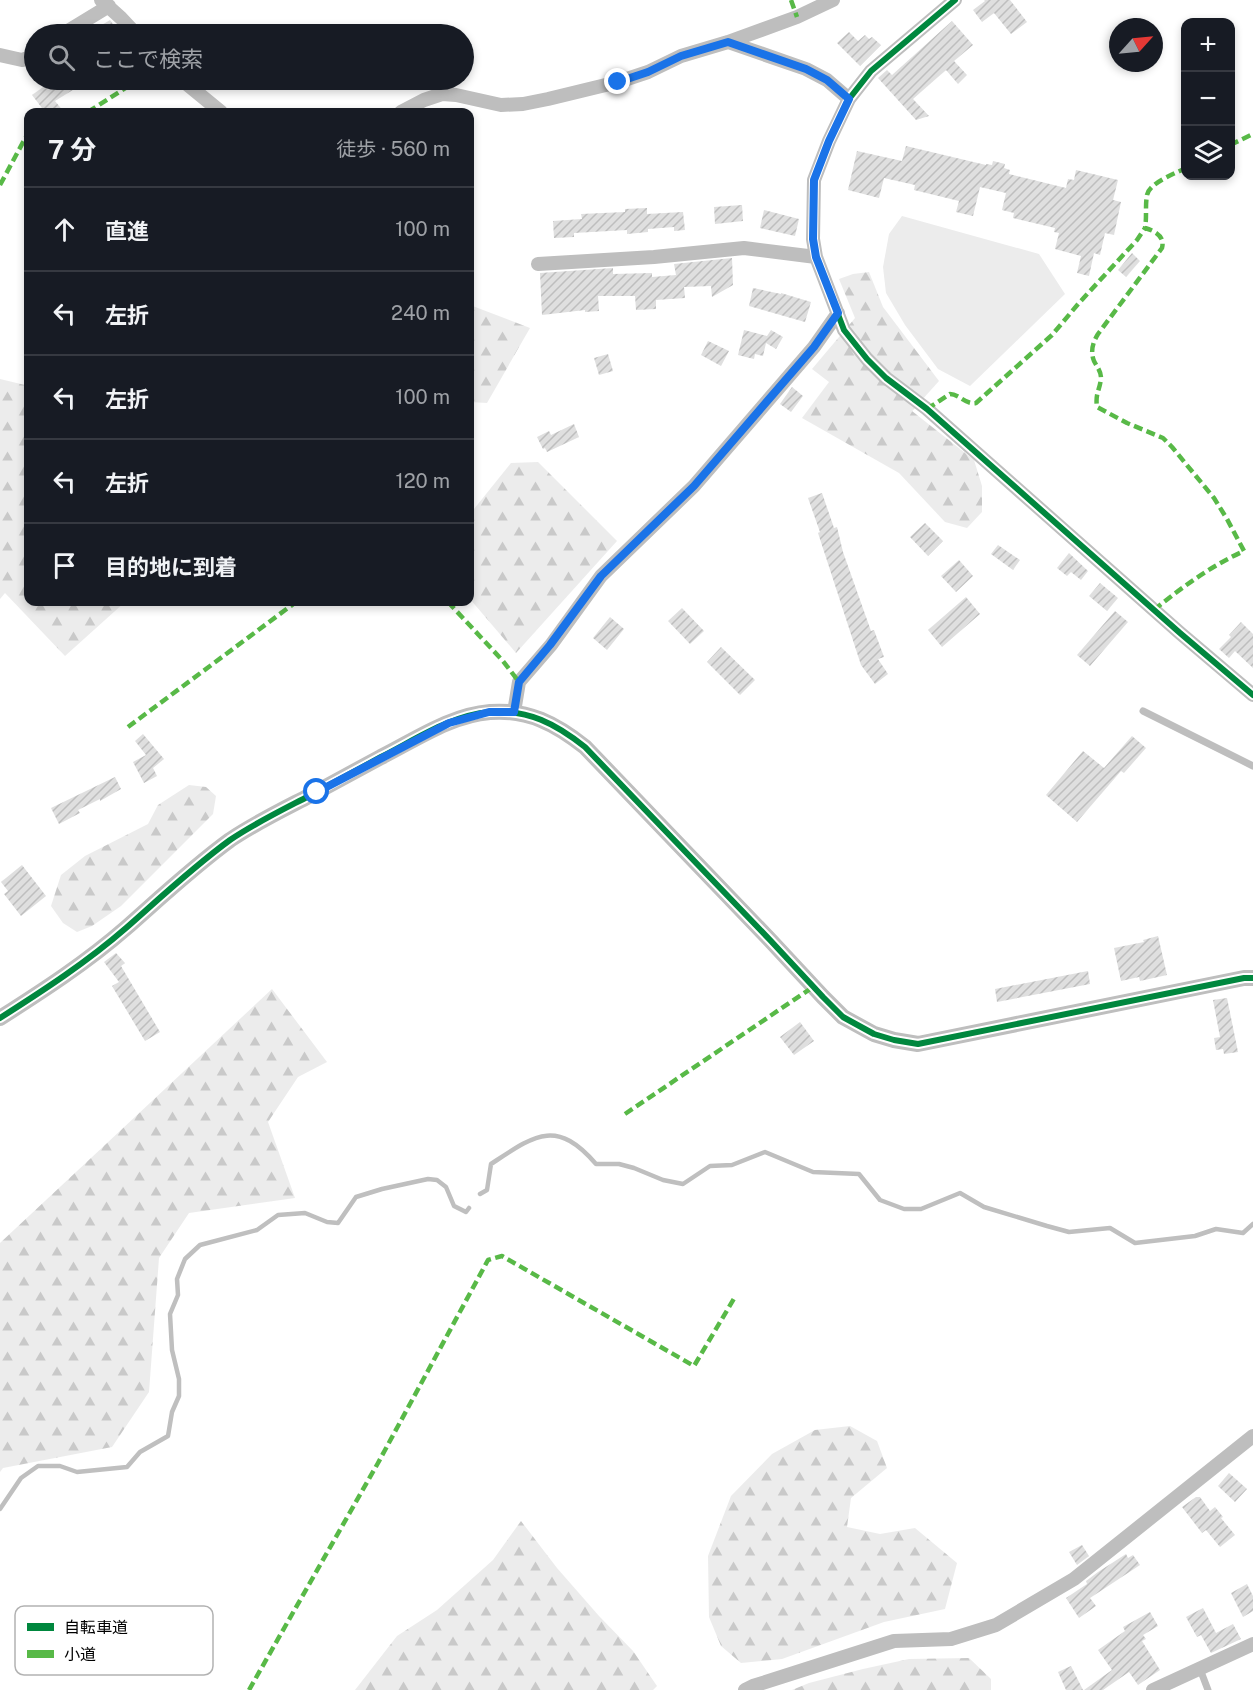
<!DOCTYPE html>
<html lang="ja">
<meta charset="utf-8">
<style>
:root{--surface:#171b24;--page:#242831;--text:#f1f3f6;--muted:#9ea1a6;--line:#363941}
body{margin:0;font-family:"Public Sans","Noto Sans JP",sans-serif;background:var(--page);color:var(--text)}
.controls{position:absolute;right:18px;top:18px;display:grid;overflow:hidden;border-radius:12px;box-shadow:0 3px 9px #0003}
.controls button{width:54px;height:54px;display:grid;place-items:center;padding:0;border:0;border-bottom:2px solid var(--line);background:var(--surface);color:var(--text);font:30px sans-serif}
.compass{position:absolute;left:1109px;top:18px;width:54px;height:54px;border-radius:50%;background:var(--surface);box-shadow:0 3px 9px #0003;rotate:63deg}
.stop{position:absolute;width:18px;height:18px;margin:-14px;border:4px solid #1a73e8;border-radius:50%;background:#fff}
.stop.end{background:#1a73e8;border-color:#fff;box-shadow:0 2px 6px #0008}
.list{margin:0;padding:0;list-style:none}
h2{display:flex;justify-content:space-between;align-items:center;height:78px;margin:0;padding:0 24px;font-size:26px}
h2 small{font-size:20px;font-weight:400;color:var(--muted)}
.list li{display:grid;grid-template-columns:39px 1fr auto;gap:18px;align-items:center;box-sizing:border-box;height:84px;padding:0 24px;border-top:2px solid var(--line)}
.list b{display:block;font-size:22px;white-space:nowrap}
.list em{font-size:20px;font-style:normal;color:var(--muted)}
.icon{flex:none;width:33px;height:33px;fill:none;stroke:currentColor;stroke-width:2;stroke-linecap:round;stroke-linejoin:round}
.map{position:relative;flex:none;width:1253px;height:1690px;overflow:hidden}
.search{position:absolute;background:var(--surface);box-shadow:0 3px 9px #0003;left:24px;top:24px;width:450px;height:66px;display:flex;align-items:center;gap:15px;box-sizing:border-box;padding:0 21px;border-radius:33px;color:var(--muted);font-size:22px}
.panel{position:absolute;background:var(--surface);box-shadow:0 3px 9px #0003;left:24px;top:108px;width:450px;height:498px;border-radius:12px}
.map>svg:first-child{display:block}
</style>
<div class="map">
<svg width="1253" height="1690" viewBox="0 0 1253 1690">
<defs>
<pattern id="forest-firs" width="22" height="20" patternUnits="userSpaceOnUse" patternTransform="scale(1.5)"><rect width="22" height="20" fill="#ececec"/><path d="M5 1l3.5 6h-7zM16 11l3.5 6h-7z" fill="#c9c9c9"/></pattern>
<pattern id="building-hatch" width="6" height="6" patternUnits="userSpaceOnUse" patternTransform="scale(1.5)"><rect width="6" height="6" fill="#dfdfdf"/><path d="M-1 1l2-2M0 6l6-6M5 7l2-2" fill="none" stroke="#bebebe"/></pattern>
</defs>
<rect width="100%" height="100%" fill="#fff"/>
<path fill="#ececec" d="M902 216 1039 254 1065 294 970 386 938 369 905 325 886 293 883 267 889 234Z"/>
<path fill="url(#forest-firs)" d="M869 272 883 307 939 381 912 411 974 460 982 486V512L967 528 945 522 899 473 802 418 829 382 812 369 855 318 839 279 853 274Z
M470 305 530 328 487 403 470 402Z
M0 379 25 385 28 388V602H125L65 656 5 593 0 599Z
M538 462 617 541 516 653 470 599V514L511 463Z
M189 785 206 787 216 796 213 814 121 906 92 926 77 932 63 923 51 906 61 875 85 856 148 824 158 805Z
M272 989 327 1062 298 1077 268 1122 295 1198 189 1213 159 1258 149 1392 112 1447 3 1468 0 1472V1243Z
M850 1426 877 1441 887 1468 851 1498 847 1527 880 1534 915 1528 957 1563 945 1609 884 1622 782 1659 741 1663 721 1646 709 1617 708 1556 731 1496 772 1454 815 1430Z
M521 1521 557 1568 599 1616 633 1651 657 1686 653 1690H355L397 1636 437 1610 493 1560Z
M969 1658 991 1679V1690H792L809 1683 863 1669 909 1659Z"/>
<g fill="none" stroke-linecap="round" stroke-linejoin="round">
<path stroke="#bfbfbf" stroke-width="4.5" d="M480 1194 487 1190 491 1164C535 1135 556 1118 596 1164H619L634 1168 663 1180 683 1184 710 1166 732 1165 765 1152 813 1172 859 1174 880 1200 904 1209H921L960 1193 984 1207 1047 1226 1069 1232 1110 1228 1135 1243 1195 1236 1216 1229 1243 1233 1253 1224
M0 1509 21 1478 38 1466H60L77 1472 127 1467 140 1452 168 1436 172 1412 179 1396V1379L172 1350 170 1314 178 1295 177 1279 185 1259 200 1245 257 1230 278 1215 305 1213 327 1222 338 1223 356 1197 382 1189 428 1179 437 1180 446 1187 454 1206 466 1212 469 1208"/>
</g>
<path fill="url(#building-hatch)" d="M984 0H1010L1027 22 1011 34 994 13 982 22 973 10 985 1Z
M110 20 120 34H87Z
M952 21 973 45 954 61 967 75 958 84 946 70 913 99 929 116 916 120 878 78 887 70 892 75Z
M849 32 858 41 865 35 869 39 872 37 881 45 860 66 837 43Z
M53 80H89L55 101 64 112H45L32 95Z
M906 146 986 165V164L992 165 993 161 1005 164 1004 168 1010 170 1009 174 1066 188 1068 179 1074 180 1076 170 1118 180 1113 200 1121 202 1114 235 1105 233 1100 255 1094 253 1089 276 1077 273 1081 256 1055 249 1059 233 1054 232 1055 228 1013 218 1014 213 1002 210 1006 193 980 187 973 216 956 212 959 201 914 190 915 185 884 178 879 198 848 190 857 151 902 161Z
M742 205 743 221 715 224 714 207Z
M647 208V214L683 212 685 230 674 231V227L648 229V232L627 234V230L574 233V237L554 238 553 221 582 219 581 214 625 212V209Z
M764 210 799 219 795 236 760 228Z
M1132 253 1140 261 1126 277 1118 270Z
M732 258 733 285 712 297 711 286 684 287 685 298 656 300V309L636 310 635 296H598L599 311 585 312V310L542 315 540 273 613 268V274L652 273V277L676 275 674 264Z
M753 288 781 294V293L811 302 805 322 749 306Z
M744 330 767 336 771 330 783 337 776 349 766 343 763 356 755 354 754 359 738 355Z
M708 341 729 351 721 366 701 355Z
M608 354 613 371 599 375 594 358Z
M792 387 803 396 791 412 780 404Z
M574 424 579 437 547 452 545 448 543 449 537 437 549 431 551 435Z
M822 493 834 528 837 527 843 552 871 631 874 630 884 657 878 659 888 674 875 684 861 665 818 533 820 532 808 498Z
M925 523 943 541 928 556 910 537Z
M998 545 1020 560 1013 570 991 554Z
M1069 553 1088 571 1081 580 1071 572 1067 576 1057 568Z
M959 560 973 576 956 592 941 576Z
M1100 583 1118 598 1107 611 1089 596Z
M966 597 980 614 942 647 928 630Z
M682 608 704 631 690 644 668 621Z
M1115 611 1128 622 1090 666 1077 655Z
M610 617 624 629 607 650 593 638Z
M1241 622 1253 634V668L1235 651 1229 658 1219 649 1231 637 1229 635Z
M721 647 755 680 740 695 707 662Z
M143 734 164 759 153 768 157 776 144 783 133 762 146 755 135 741Z
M1132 736 1146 748 1124 773 1121 771 1077 822 1046 795 1083 751 1104 768Z
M115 777 121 789 100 801V799L78 810 80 813 59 824 51 808Z
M22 865 46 896 21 916 4 894 8 891 1 882Z
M1158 936 1167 975 1140 981 1139 977 1121 981 1114 948 1144 942 1143 940Z
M116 953 125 963 121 966 160 1032 145 1041 112 986 119 982 104 962Z
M1088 971 1090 984 997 1002 995 989Z
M1227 998 1238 1052 1224 1054 1223 1049 1216 1050 1214 1038 1220 1037 1213 1000Z
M800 1022 814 1041 794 1055 780 1037Z
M1229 1473 1247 1489 1235 1502 1218 1486Z
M1196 1497H1200L1210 1511 1215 1507 1223 1517 1221 1518 1235 1535 1220 1547 1206 1530 1202 1533 1182 1507Z
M1082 1545 1089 1556 1077 1565 1069 1552Z
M1126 1554 1128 1558 1133 1555 1140 1565 1090 1598 1096 1606 1079 1618 1066 1598 1087 1584 1086 1581 1098 1572Z
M1247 1584 1253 1596V1611L1243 1617 1231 1593Z
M1203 1608 1216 1633 1233 1624 1241 1639 1211 1653 1201 1635 1197 1637 1186 1617Z
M1150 1612 1158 1626 1143 1635 1146 1639 1142 1641 1160 1670 1138 1685 1129 1672 1103 1690H1084L1112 1670 1098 1650 1125 1631 1123 1627Z
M1071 1666 1083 1690H1066L1058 1672Z"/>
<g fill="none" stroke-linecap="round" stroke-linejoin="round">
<path stroke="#bebebe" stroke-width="7" d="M1143 711 1253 766
M1200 1669 1208 1690"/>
<path stroke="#bebebe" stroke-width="14" d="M101 0 121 18 136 34
M955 0 871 71 849 99 829 141 814 180 813 239 816 257 844 330 867 359 886 378 927 409 1180 633 1253 695
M63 34 109 6
M728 42 806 69 827 80 849 99
M0 55 22 60 34 56
M182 80 221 112
M401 112 424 100 442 94 456 95 501 105 523 104 548 99 618 82 648 72 681 56 728 42 797 17 833 0
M538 264 654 257 744 248 816 257
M514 712 519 682 551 645 601 576 694 486 814 347 838 313
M745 1690 753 1686 894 1641 951 1639 996 1625 1074 1579 1253 1436
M1153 1690 1253 1644"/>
<path stroke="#bebebe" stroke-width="16" d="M0 1018C44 990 87 962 126 928 160 898 193 867 230 840 255 823 282 810 309 796 333 783 357 770 381 757 415 740 451 715 490 712 528 709 556 724 585 747L770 940 823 997 843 1017 874 1034 894 1040 918 1044 1244 978H1253"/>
<path stroke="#58b947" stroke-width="4.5" stroke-dasharray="9 4.5" stroke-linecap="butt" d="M791 0 797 17
M88 112 138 80
M1230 145 1253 134
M0 185 28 133
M927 409 950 394C959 394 966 405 976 403L1052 335 1079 303 1137 240 1145 228
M448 602 503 661 519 682
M1154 610C1182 587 1211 566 1244 551L1227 519 1214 498 1172 447 1163 438 1127 423 1097 407C1095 393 1100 390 1101 378 1101 371 1097 367 1094 361 1090 351 1093 342 1098 334L1162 248C1165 236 1155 231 1145 228 1147 217 1145 206 1147 195 1149 183 1176 173 1186 168
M128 727 296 602
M625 1114 813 987
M249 1690 378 1463 488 1260 502 1256 694 1366 735 1297"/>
<defs>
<path id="cycleway" d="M955 0 871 71 849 99 829 141 814 180 813 239 816 257 844 330 867 359 886 378 927 409 1180 633 1253 695
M0 1018C44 990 87 962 126 928 160 898 193 867 230 840 255 823 282 810 309 796 333 783 357 770 381 757 415 740 451 715 490 712 528 709 556 724 585 747L770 940 823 997 843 1017 874 1034 894 1040 918 1044 1244 978H1253"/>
</defs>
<use href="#cycleway" stroke="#fff" stroke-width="10"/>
<use href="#cycleway" stroke="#00873e" stroke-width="6"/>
</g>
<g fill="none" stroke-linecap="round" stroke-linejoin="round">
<path stroke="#1a73e8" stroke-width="8" d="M317 792 449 723 489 712H514L519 682 550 645 601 576 694 486 814 347 838 313 816 257 813 239 814 180 829 141 849 99 827 80 806 69 728 42 681 56 648 72 618 82"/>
</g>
<rect x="15" y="1606" width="198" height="69" rx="9" fill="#fff" stroke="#b2b2b2" stroke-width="1.5"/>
<rect x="27" y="1623" width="27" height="8" fill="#00873e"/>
<rect x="27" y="1650" width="27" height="8" fill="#58b947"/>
<g font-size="16" fill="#000">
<text x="64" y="1633">自転車道</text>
<text x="64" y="1660">小道</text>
</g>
</svg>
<div class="controls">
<button>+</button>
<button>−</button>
<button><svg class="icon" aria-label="layers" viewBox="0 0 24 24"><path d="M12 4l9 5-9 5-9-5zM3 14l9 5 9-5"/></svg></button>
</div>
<svg class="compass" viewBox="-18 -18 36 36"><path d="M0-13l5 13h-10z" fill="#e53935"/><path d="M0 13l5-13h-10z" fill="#9ea1a6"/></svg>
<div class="stop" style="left:317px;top:792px"></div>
<div class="stop end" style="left:618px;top:82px"></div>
<div class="search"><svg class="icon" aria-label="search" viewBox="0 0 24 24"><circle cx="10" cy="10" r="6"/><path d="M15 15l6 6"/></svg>ここで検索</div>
<section class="panel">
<h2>7 分<small>徒歩 · 560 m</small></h2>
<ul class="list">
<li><svg class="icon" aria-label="ahead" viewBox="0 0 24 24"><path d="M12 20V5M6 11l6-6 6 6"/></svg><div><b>直進</b></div><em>100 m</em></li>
<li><svg class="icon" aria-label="left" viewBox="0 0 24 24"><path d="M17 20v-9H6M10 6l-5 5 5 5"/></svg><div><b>左折</b></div><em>240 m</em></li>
<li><svg class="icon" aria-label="left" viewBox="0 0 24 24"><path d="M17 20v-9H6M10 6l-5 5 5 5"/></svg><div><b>左折</b></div><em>100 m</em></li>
<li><svg class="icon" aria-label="left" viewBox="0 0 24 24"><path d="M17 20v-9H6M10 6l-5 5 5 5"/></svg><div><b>左折</b></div><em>120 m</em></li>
<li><svg class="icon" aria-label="arrive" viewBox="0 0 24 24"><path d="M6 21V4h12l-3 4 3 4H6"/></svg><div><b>目的地に到着</b></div></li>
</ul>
</section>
</div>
